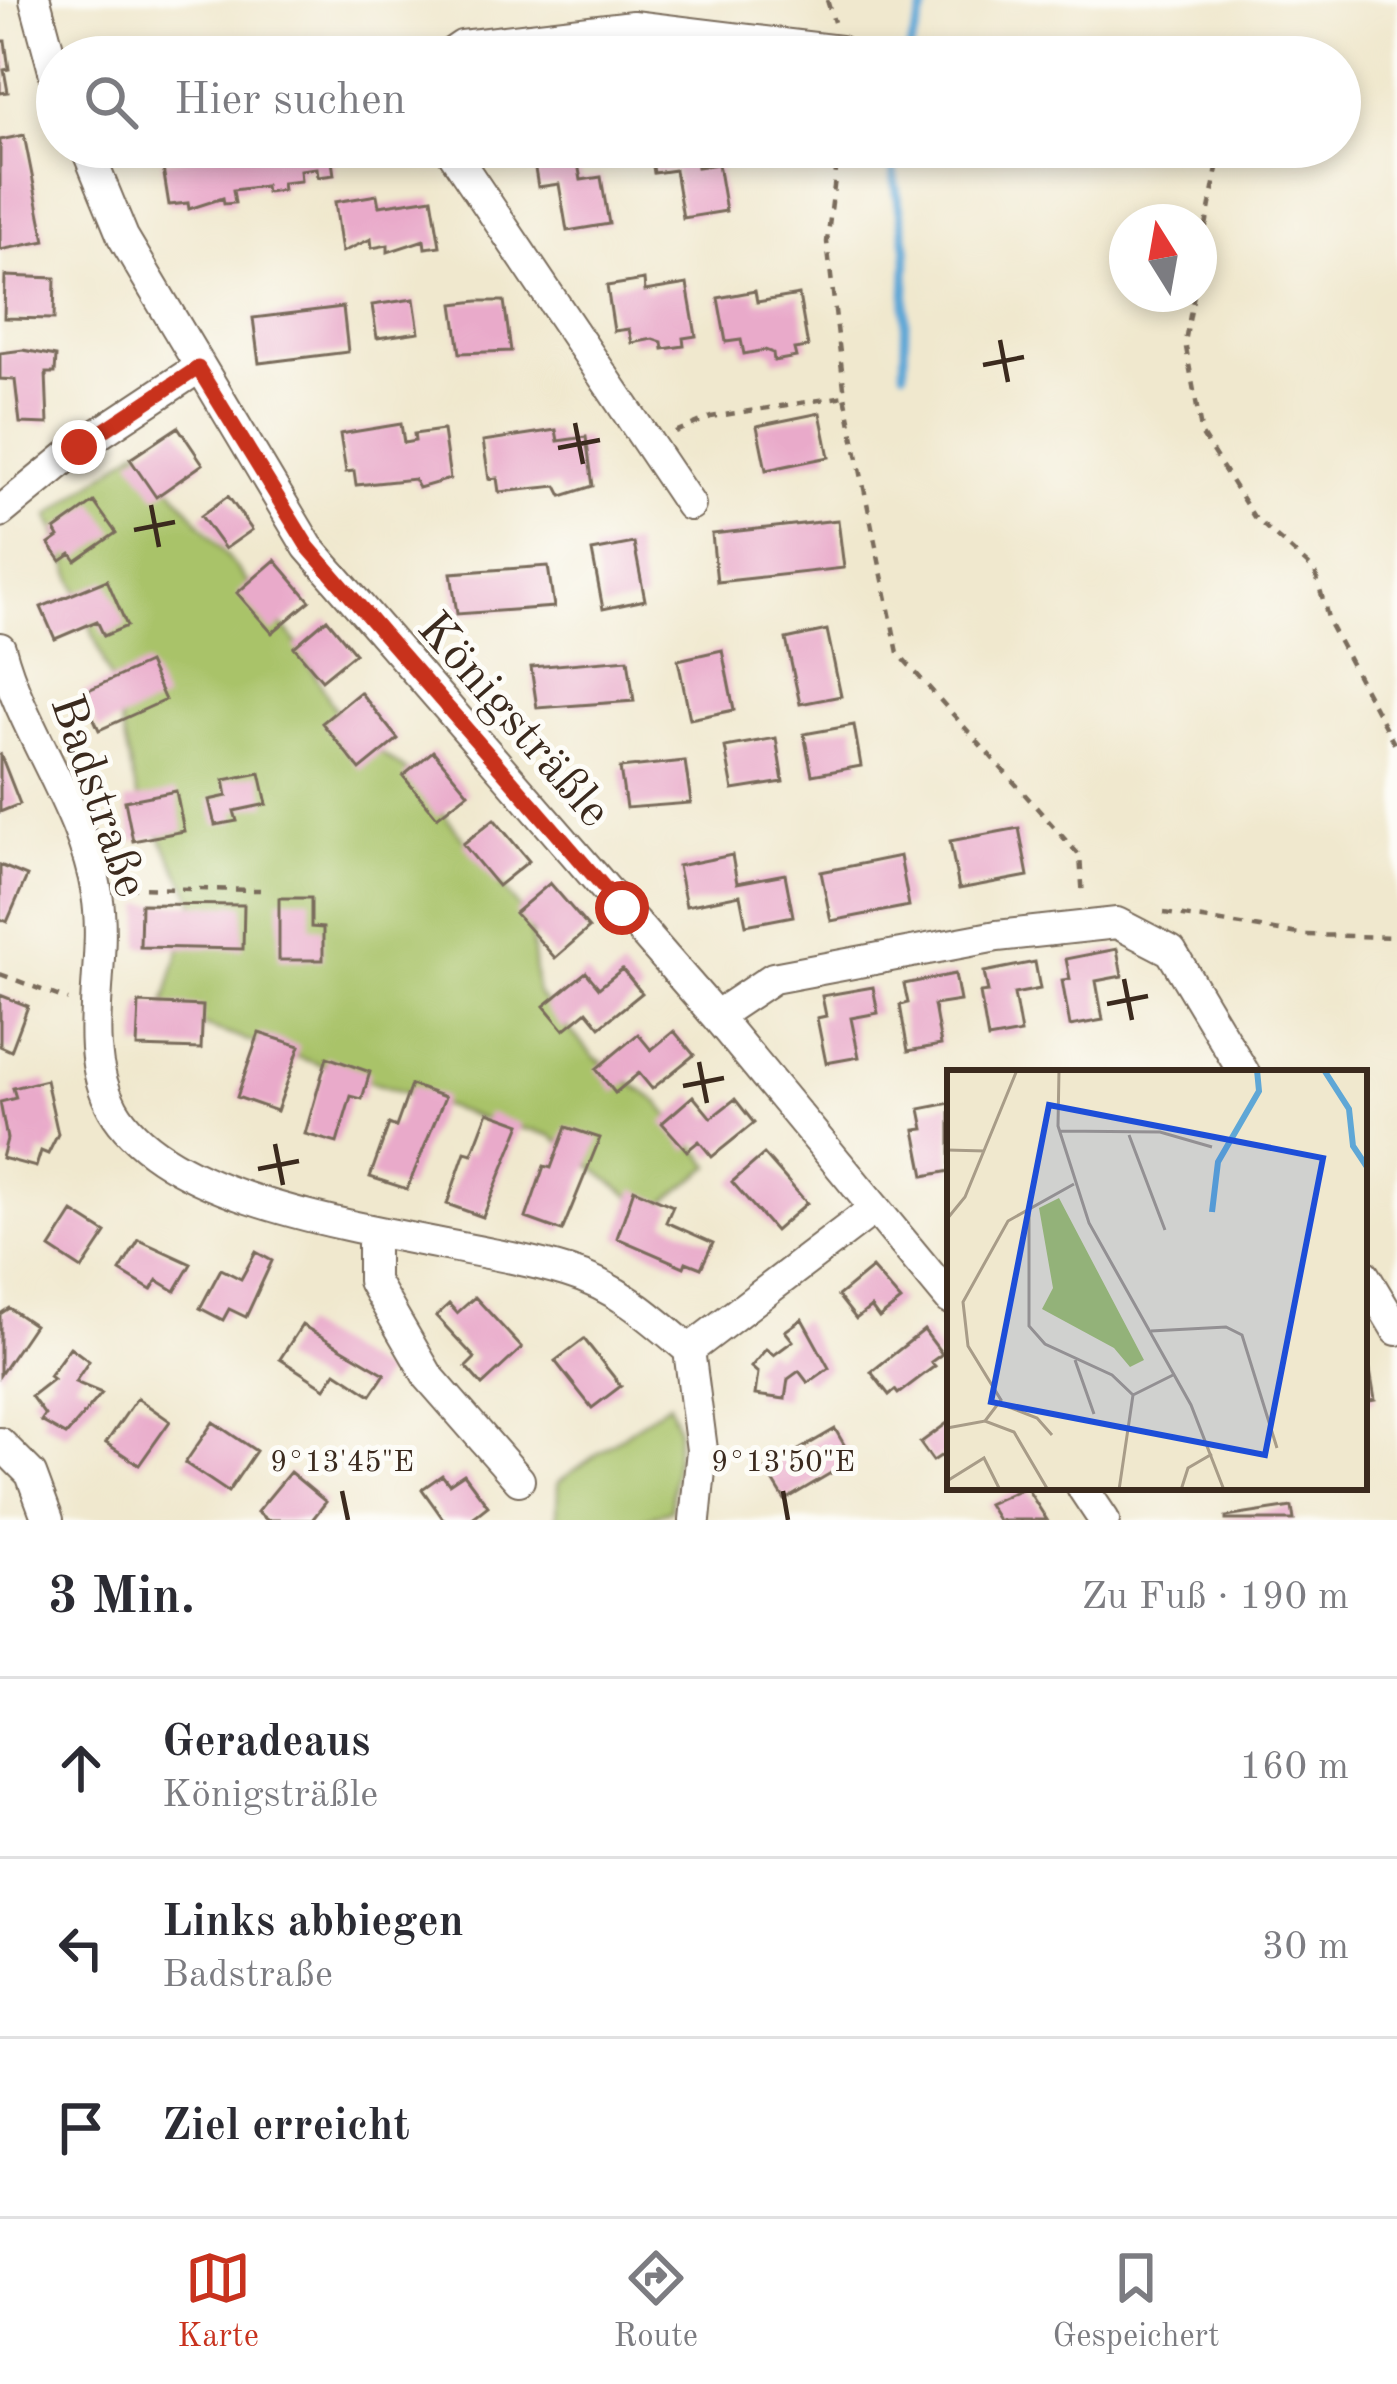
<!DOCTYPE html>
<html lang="de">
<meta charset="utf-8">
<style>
:root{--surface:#fff;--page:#f7f7f7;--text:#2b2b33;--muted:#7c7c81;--line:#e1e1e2;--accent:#c8321e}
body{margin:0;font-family:"Old Standard TT",serif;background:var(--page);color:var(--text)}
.compass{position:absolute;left:1109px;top:204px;width:108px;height:108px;border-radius:50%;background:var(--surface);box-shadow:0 6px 18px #0003;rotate:349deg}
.stop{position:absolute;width:36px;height:36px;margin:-27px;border:9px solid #c8321e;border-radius:50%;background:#fff}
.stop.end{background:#c8321e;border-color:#fff;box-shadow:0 3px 12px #0008}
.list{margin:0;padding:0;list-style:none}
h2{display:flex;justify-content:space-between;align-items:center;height:156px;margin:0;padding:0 48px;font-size:51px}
h2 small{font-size:39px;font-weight:400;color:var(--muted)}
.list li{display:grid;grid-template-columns:78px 1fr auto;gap:36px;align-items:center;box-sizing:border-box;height:180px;padding:0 48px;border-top:3px solid var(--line)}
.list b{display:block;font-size:45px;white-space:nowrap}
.list p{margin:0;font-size:39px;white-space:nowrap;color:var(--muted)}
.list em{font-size:39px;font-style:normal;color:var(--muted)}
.icon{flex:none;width:66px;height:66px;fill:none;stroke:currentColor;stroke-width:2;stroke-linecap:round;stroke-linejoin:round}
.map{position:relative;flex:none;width:1397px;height:1520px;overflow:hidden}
.search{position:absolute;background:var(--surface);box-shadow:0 6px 18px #0003;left:36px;right:36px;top:36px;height:132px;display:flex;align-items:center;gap:30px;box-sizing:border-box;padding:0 42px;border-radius:66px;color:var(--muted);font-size:45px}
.sheet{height:696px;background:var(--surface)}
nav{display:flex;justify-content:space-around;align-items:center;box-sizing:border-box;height:168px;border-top:3px solid var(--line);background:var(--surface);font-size:33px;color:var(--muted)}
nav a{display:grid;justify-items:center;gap:6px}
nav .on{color:var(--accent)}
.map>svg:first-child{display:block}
</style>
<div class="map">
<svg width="1397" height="1520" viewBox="0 0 1397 1520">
<rect width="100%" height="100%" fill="#fdfcf7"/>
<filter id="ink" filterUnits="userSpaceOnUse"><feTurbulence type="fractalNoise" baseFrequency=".00833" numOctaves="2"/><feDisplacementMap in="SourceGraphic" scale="24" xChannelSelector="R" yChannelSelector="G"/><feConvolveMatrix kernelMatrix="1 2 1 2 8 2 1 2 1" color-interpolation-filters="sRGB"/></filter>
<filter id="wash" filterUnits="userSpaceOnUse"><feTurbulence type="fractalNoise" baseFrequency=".004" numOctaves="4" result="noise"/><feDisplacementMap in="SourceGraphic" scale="48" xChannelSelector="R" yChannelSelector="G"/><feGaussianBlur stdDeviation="2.7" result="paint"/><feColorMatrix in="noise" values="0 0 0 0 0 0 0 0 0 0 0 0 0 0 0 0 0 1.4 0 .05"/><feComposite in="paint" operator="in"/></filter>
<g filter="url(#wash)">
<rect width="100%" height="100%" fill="#f0e8ce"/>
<path fill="#a9c369" stroke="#727644" stroke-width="3" d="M139 448 294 639 346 728 411 774 530 921 537 993 593 1056 658 1102 711 1166 651 1212 550 1135 480 1118 162 1012 194 900 137 795 111 681 49 516Z
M669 1403 678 1429 671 1510 641 1520H557L558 1482Z"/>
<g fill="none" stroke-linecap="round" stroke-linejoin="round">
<path stroke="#5fa7d6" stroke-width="9" d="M907 57 927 0
M889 147 907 252 904 371"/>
</g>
<g id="blocks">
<path fill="#e9aaca" d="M0 41H5L9 69 4 70 8 92 0 93Z
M24 135 45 241 0 250V140Z
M216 147H330L334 175 318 177 317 168 300 170 301 181 282 183 283 190 266 192 265 186 233 190 235 203 224 204 223 198 189 209 188 203 169 205 162 162 217 154Z
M525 147H575L581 180 601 177 609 224 567 231 559 184 538 187 532 151Z
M650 147H694L697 167 718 164 726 211 683 218 675 170 654 173Z
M377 195 379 206 432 198 440 246 425 248 424 240 388 252V245L372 248 371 239 342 252 335 202Z
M5 276 55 278 54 319 4 318Z
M644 280 645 291 687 284 696 336 683 338 684 346 663 349 662 342 653 339 632 343 629 329 614 331 607 286Z
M755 291 757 302 799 295 808 347 794 349 796 357 774 361 773 353 765 350 744 354 741 340 726 342 718 298Z
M414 299 419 332 377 338 372 305Z
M478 301H504L511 351 460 353 453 304Z
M343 307 348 352 259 363 253 318Z
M23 350 56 356 55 373H46L48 424 20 423 15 380 0 379V353Z
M820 413 829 457 766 470 757 426Z
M401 424 404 443 415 441 414 434 443 430 450 479 419 488 414 479 356 485 354 471 346 472 340 434Z
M178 427 203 464 156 497 130 459Z
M556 430 558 441 586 437 593 486 562 496 557 486 499 492 497 478 489 479 483 441Z
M228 496 252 530 225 549 201 516Z
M94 502 116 533 76 561 71 554 61 561 49 544 59 537 55 530Z
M838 520 844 568 717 582 712 534Z
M634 543 645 600 603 609 592 551Z
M275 560 310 601 272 633 237 593Z
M548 566 554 607 457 614 451 573Z
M107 580 127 626 104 636 97 621 55 639 41 607Z
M327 619 355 653 322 680 294 647Z
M827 630 841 696 800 704 786 639Z
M722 650 734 710 690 719 678 660Z
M628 659 634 701 537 708 531 667Z
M148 663 165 700 99 730 82 693Z
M360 692 398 739 360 770 322 723Z
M854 725 861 766 812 775 804 734Z
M776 738 783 782 733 790 725 747Z
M433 751 468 793 437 817 403 776Z
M0 753 20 804 0 812Z
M685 761 691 803 626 808 620 768Z
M260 773 267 804 234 811 237 821 215 825 209 800 227 796 224 780Z
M176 791 184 831 133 841 125 801Z
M494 819 529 861 498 886 463 844Z
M1019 828 1028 876 959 889 950 841Z
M732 855 737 883 785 874 793 916 746 925 740 895 686 906 678 866Z
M900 856 909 906 831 921 821 872Z
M0 865 27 876 7 922 0 919Z
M550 883 589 928 555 958 515 913Z
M279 898H311V927L323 928V960H279Z
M141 904 244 905 243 949 140 947Z
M1117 949 1122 976 1096 981 1103 1020 1070 1026 1062 980 1070 979 1066 959Z
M1035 962 1040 989 1014 994 1021 1033 988 1039 980 993 988 992 984 972Z
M622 969 642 993 600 1027 587 1011 564 1030 544 1006 586 972 599 988Z
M955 974 960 1001 934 1005 941 1045 908 1051 900 1005 908 1003 904 984Z
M873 987 878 1013 851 1018 859 1057 826 1063 817 1018 826 1016 822 996Z
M0 995 28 1006 11 1051 0 1046Z
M139 1003 203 1006 201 1049 137 1047Z
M674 1031 694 1055 652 1089 639 1073 615 1093 596 1069 638 1034 651 1050Z
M259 1033 300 1046 277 1111 237 1097Z
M327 1057 370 1072 362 1099 351 1096 337 1143 305 1134Z
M46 1080 58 1134 48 1154 41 1151 36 1167 2 1158 7 1139 0 1102 16 1098 13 1088Z
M411 1085 445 1097 407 1189 370 1177 389 1124 396 1127Z
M693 1096 711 1118 735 1099 754 1123 712 1157 699 1141 687 1151 662 1123Z
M950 1103V1171L924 1176 915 1130 924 1129 920 1109Z
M488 1112 521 1124 483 1217 447 1204 465 1152 472 1154Z
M566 1127 600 1138 562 1231 526 1218 544 1166 551 1168Z
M764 1154 807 1203 775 1231 732 1182Z
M634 1189 673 1206 666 1222 713 1243 701 1268 686 1262 684 1267 617 1238Z
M73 1212 106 1233 82 1269 50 1248Z
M139 1240 191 1264 175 1291 157 1280 151 1290 120 1271Z
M256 1252 272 1261 246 1317 229 1309 223 1320 200 1308 221 1269 241 1279Z
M872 1268 901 1301 879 1318 871 1307 856 1319 838 1296Z
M475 1297 522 1348 482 1385 466 1367 475 1358 436 1316 449 1304 457 1313Z
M9 1308 34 1325 0 1375V1314Z
M802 1319 829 1368 808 1383 799 1371 788 1379 785 1399 755 1395 758 1373 751 1367 766 1349 774 1355 793 1341 785 1331Z
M302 1325 385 1374 371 1395 336 1372 325 1388 280 1359Z
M924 1330 942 1354 931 1362 935 1366 898 1394 895 1390 889 1395 871 1372Z
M584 1339 621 1386 592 1408 555 1361Z
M70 1347 89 1361 75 1382 102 1393 66 1435 41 1421 45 1415 31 1396 53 1379 49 1376Z
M1370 1370 1375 1400 1364 1402V1371Z
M137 1398 170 1421 139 1465 106 1443Z
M950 1421V1465L942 1455 933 1461 920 1443Z
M213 1422 256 1451 228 1492 185 1463Z
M835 1429 853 1460 785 1500 766 1469Z
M290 1472 326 1502 312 1520H267L257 1512Z
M464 1474 488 1506 470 1520H444L422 1489 442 1475 449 1484Z
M1026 1487 1047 1520H998L988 1504Z
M1292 1507 1294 1520H1226V1517Z"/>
</g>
</g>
<g filter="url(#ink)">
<use href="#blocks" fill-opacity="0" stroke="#7a6c5c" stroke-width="3"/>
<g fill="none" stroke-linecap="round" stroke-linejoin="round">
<defs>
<path id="minor" d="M35 0 57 82
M446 57 462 46 633 26 840 51
M86 147 123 237 308 547 716 1016 950 1299
M449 147 690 505
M0 512 79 447 198 368
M0 648C22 732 83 807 97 894 109 964 77 1044 113 1109 177 1221 452 1236 568 1272 616 1286 652 1318 689 1350L702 1450 695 1520
M716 1016 773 978 997 936 1117 923 1171 951 1244 1073
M373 1231V1281L428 1376 519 1480
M1364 1275 1397 1330
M689 1350 875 1208
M0 1443 31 1474 48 1520
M1082 1487 1104 1520"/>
</defs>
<use href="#minor" stroke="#7a6c5c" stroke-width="34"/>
<path stroke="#7a6c5c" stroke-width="4.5" stroke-dasharray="9 9" stroke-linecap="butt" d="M827 0 834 22
M839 147 827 242 845 396 898 653 1080 856 1083 898
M1199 263 1221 147
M1194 294 1185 342 1202 435 1254 517 1315 571 1330 625 1397 749
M675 432 711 417 845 396
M127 888 260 890
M1164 913 1306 935 1397 937
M0 974 68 1000"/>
<use href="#minor" stroke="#fff" stroke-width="30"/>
</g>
</g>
<g fill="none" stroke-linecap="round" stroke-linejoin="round" filter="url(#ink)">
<path stroke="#c8321e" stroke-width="15" d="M79 447 198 368 308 547 622 908"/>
</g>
<path fill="none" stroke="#3b2a1e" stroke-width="4.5" d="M1000 340 1008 382M983 365 1024 357M575 423 583 464M558 448 600 440M151 505 159 547M134 530 175 522M1124 979 1132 1020M1107 1004 1148 996M699 1062 707 1103M683 1086 724 1078M275 1144 283 1185M258 1169 299 1161M342 1491 348 1520M783 1491 788 1520"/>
<g text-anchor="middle" stroke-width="10" stroke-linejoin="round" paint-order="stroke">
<g font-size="48" fill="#3b2a1e" stroke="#fdfcf7">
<text transform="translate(516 718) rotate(49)" y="17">Königsträßle</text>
<text transform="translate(101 795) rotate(71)" y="17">Badstraße</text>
</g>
</g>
<g transform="translate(947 1070)">
<rect width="420" height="420" fill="#f0e8ce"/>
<path d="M112 128 197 290 183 297 167 278 95 239 106 218 92 138Z" fill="#a9c369"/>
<path fill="none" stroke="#5fa7d6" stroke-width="6" d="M377 0 402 39 406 76 420 97M265 142 271 92 312 21 310 0"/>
<path fill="none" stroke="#a89c88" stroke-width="3" d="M112 0 111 56 142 153 244 335 277 420M112 61 213 62 265 77M182 65 218 160M0 80 38 81M82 135V256L98 274 165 305 186 325 172 420M0 149 18 127 70 0M204 261 279 257 295 265 330 378M128 290 147 344M186 325 228 304M54 334 90 348 105 365M38 351 54 330 21 276 16 232 61 151 127 114M0 358 38 351 67 362 101 420M0 411 37 388 53 420M234 420 241 398 265 384"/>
<path fill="#1d4ed8" fill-opacity="0.15" stroke="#1d4ed8" stroke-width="6" d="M102 35 376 88 318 385 44 332Z"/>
<rect width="420" height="420" fill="none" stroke="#3b2a1e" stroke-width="6"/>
</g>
<g font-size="30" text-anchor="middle" fill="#3b2a1e" stroke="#fdfcf7" stroke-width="10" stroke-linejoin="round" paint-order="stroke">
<text x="342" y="1471">9°13'45"E</text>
<text x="783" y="1471">9°13'50"E</text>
</g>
</svg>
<svg class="compass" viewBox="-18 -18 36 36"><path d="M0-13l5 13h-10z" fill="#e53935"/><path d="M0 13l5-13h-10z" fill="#7c7c81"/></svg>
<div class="stop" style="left:622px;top:908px"></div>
<div class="stop end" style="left:79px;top:447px"></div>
<div class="search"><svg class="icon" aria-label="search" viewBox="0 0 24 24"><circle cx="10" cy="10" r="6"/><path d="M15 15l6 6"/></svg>Hier suchen</div>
</div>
<section class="sheet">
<h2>3 Min.<small>Zu Fuß · 190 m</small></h2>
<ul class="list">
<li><svg class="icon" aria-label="ahead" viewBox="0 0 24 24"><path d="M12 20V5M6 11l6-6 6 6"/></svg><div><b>Geradeaus</b><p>Königsträßle</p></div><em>160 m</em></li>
<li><svg class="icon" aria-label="left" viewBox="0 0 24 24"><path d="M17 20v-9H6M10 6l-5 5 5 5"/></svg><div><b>Links abbiegen</b><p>Badstraße</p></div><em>30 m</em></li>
<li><svg class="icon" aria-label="arrive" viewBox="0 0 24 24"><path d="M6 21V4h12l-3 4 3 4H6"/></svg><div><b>Ziel erreicht</b></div></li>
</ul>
</section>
<nav>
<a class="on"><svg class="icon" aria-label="map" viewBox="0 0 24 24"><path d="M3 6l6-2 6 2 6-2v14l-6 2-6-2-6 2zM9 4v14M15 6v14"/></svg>Karte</a>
<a><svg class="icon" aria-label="directions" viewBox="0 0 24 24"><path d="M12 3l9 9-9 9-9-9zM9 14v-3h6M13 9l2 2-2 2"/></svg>Route</a>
<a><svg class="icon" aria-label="saved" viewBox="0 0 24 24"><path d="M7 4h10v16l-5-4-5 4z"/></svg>Gespeichert</a>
</nav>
